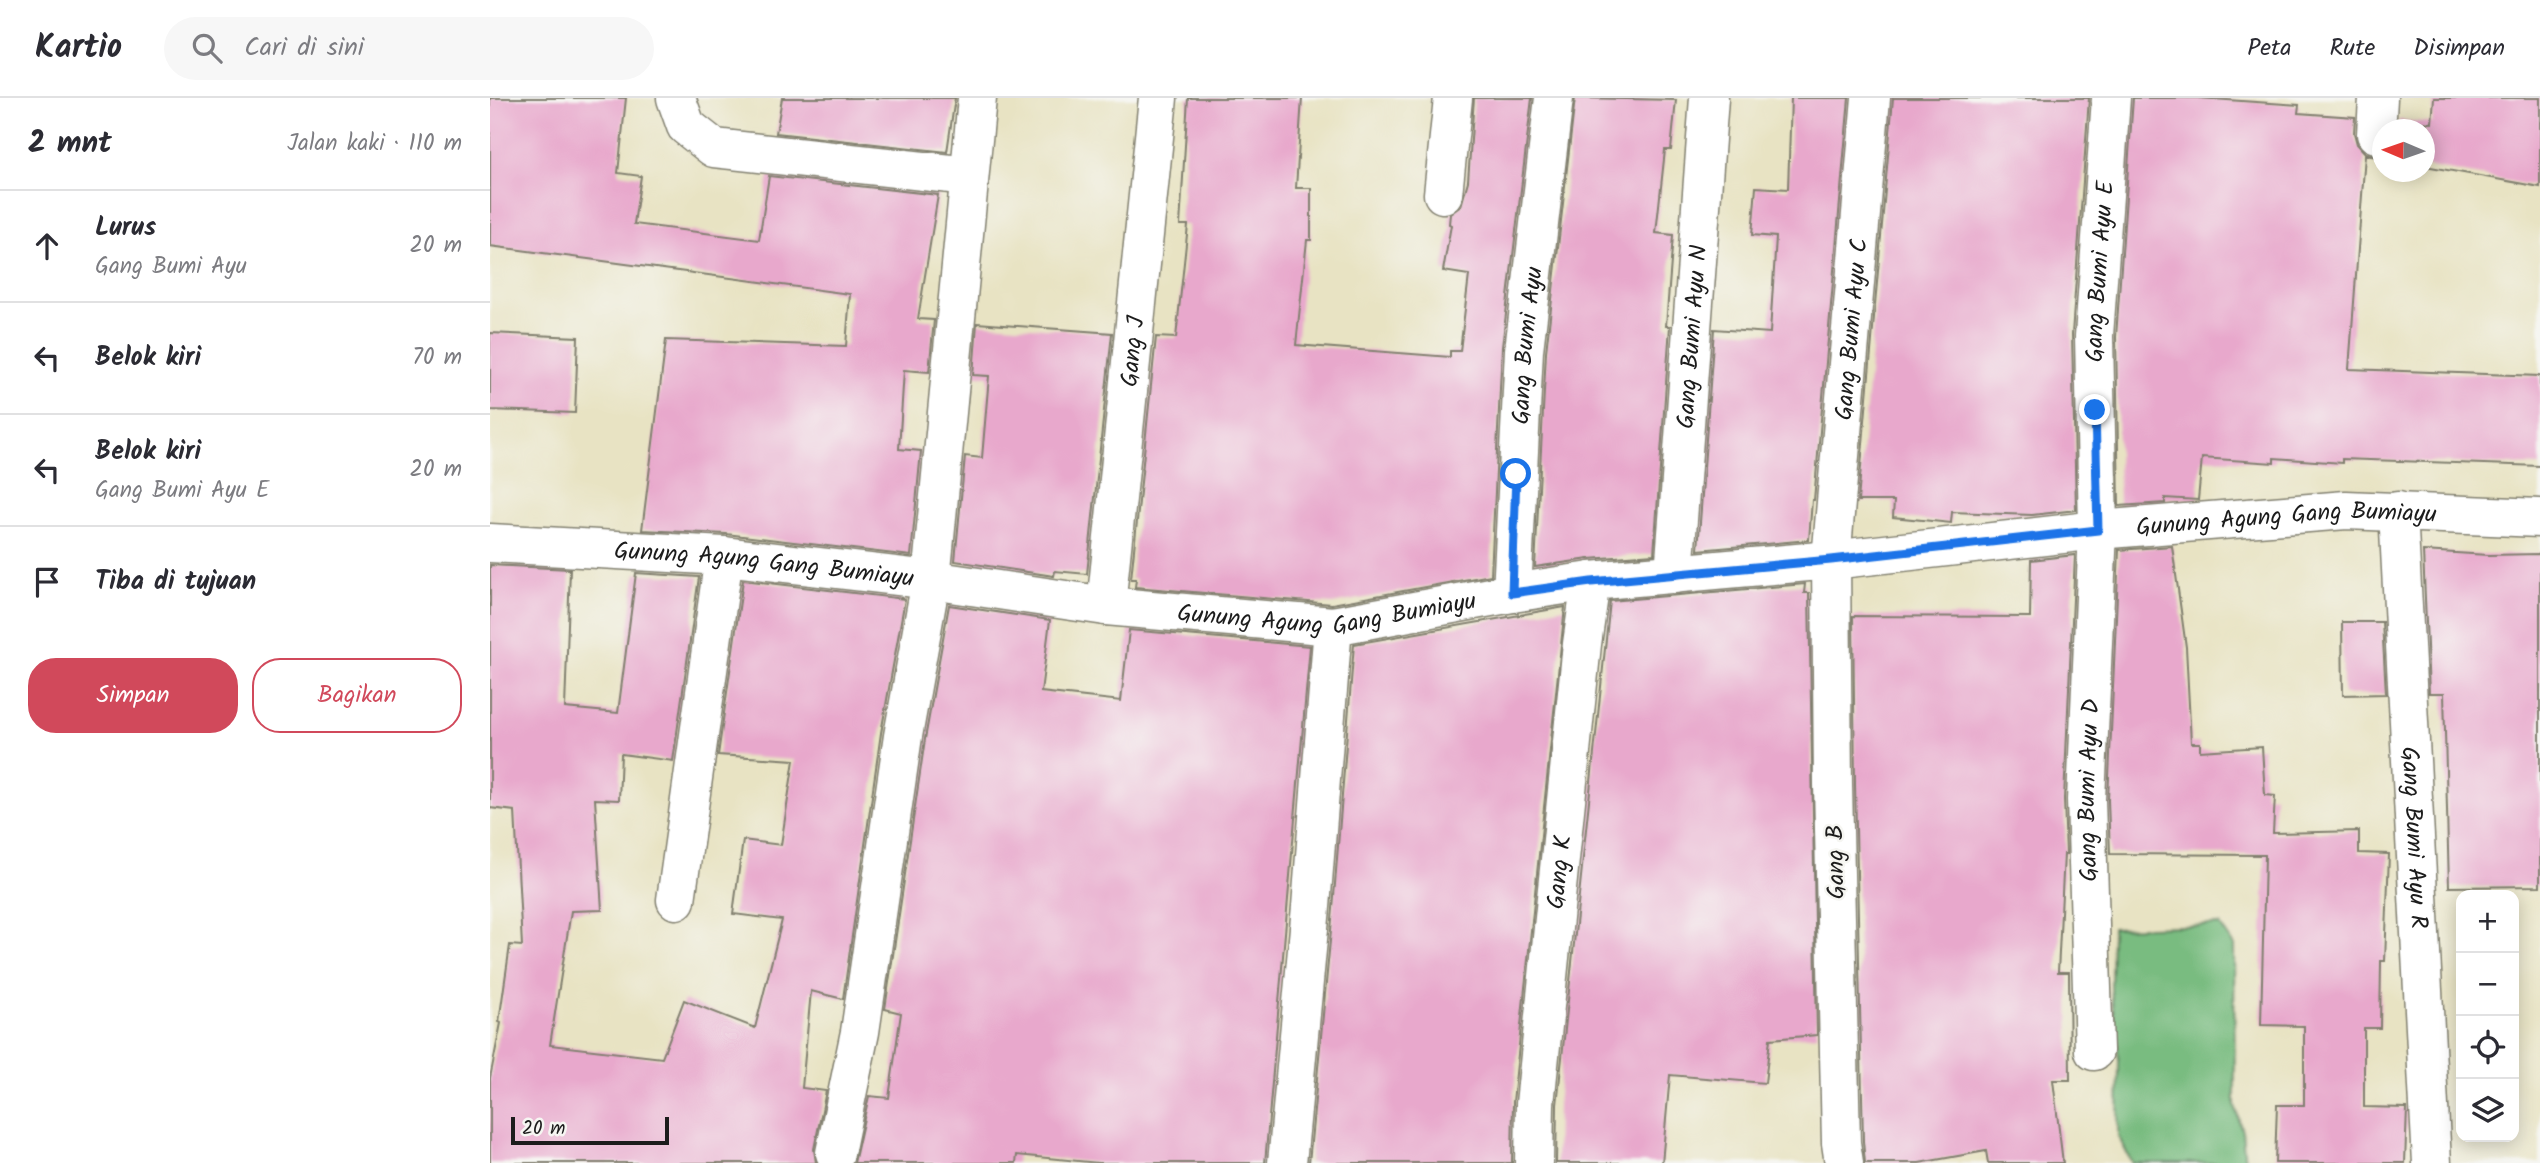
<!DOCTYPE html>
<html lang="id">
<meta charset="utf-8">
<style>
:root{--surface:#fff;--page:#f7f7f7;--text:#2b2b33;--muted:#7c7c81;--line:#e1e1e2;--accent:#d1495b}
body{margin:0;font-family:Kalam,sans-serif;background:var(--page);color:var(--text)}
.controls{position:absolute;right:21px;bottom:21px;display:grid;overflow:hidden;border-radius:14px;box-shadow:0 4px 18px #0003}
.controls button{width:63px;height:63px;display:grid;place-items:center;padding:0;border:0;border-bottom:2px solid var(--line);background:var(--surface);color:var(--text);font:35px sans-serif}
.compass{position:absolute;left:1882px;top:21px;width:63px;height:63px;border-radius:50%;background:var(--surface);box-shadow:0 4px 18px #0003;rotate:272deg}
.scale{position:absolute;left:21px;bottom:18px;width:158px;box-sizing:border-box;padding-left:7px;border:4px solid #1c1c1c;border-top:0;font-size:19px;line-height:24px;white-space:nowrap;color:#1c1c1c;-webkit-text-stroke:5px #f6f6f2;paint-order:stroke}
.stop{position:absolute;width:21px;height:21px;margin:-16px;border:5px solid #1a73e8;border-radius:50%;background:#fff}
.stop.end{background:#1a73e8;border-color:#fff;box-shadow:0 2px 7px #0008}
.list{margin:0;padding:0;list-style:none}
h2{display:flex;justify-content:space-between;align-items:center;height:91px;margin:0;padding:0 28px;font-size:30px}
h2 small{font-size:23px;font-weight:400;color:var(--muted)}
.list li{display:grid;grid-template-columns:46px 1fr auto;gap:21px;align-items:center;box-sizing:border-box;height:112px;padding:0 28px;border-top:2px solid var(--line)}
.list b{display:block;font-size:26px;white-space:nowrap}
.list p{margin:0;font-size:23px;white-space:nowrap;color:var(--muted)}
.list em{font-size:23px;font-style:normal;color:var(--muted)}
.actions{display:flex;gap:14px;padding:21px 28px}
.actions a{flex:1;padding:16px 0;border:2px solid var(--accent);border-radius:28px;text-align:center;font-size:24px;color:var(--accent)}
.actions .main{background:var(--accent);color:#fff}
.icon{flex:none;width:38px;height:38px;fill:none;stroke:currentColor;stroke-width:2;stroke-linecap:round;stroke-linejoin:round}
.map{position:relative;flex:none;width:2050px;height:1065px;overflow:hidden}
header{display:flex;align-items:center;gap:42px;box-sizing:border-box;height:98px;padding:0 35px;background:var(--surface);border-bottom:2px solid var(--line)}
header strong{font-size:33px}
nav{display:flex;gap:38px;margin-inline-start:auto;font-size:24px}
.search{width:490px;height:63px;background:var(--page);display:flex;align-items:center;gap:18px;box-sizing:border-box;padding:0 24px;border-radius:38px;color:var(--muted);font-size:26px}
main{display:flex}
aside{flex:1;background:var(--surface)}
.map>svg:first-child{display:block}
</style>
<header>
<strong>Kartio</strong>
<div class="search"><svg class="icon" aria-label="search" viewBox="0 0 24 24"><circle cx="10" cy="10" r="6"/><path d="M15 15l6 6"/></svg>Cari di sini</div>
<nav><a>Peta</a><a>Rute</a><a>Disimpan</a></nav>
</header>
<main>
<aside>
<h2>2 mnt<small>Jalan kaki · 110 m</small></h2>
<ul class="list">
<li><svg class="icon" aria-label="ahead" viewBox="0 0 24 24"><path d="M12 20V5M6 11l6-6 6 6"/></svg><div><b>Lurus</b><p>Gang Bumi Ayu</p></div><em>20 m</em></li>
<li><svg class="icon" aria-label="left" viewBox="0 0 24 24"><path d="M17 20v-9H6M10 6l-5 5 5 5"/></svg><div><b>Belok kiri</b></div><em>70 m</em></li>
<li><svg class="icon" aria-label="left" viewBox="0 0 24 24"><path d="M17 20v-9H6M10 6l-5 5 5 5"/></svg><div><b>Belok kiri</b><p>Gang Bumi Ayu E</p></div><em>20 m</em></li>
<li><svg class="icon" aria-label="arrive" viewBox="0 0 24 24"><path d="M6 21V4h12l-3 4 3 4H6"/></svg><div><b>Tiba di tujuan</b></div></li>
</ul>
<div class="actions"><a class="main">Simpan</a><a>Bagikan</a></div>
</aside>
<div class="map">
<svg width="2050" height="1065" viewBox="0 0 2050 1065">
<rect width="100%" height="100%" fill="#f6f6f2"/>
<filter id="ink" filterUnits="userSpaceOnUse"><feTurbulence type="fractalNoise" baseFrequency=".0143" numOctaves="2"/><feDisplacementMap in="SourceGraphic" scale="14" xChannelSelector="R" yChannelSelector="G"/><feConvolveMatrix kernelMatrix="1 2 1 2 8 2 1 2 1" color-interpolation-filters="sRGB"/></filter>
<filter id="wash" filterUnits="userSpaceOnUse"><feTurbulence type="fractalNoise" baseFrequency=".00686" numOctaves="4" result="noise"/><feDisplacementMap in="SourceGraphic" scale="28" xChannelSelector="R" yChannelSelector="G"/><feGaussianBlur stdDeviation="1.57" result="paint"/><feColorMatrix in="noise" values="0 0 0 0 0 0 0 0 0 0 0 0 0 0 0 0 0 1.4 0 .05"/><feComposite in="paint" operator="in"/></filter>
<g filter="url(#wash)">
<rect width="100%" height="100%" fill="#e8e3c3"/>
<path fill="#79bc80" stroke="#4a6c4e" stroke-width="2" d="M1730 827 1744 848 1745 1008 1752 1033 1755 1065H1642L1628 1038 1629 963 1621 891 1622 830Z"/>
<g id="blocks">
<path fill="#e8a8cc" d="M0 0H136L128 75 151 78 144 126 269 142 279 78 448 97 428 221 444 222 439 274 414 272 409 351 431 353 421 458 236 436 152 432 176 242 356 248 360 196 0 148Z
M292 0H465L457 54 286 35Z
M698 0H812L806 90H821V142H817L806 247 960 259V253H970L979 177 953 173 961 127 959 126 960 116 971 108 978 83 984 0H1042L1012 249 1001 477 842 506 645 489 646 481H641L666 239 686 240 698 127H690Z
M1085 0 1186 2 1181 52H1175L1166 135 1183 137 1176 228H1180L1164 456 1099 461 1045 469 1056 254Z
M1301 0H1359L1324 402H1322L1319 442 1208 452 1224 231 1280 235 1286 139 1262 137 1266 89 1298 91Z
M1403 0H1599L1582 236 1586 412 1542 417 1462 414 1461 425 1403 419 1404 403H1368Z
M1643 0H1708L1809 7 1808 15 1865 19 1864 35 1867 46 1875 55 1884 58 1893 56V60L1875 57 1859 271 2050 278V368L1852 361V365L1784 360V365L1712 360 1708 402 1675 400V405L1629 408 1626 239Z
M1944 0H2050V89L1935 68V32H1908L1909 22 1942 25Z
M487 225 622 235 597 476 565 473 564 478 465 463 475 358 492 360 499 278 483 277Z
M0 235 88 239 85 315 0 312Z
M1682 448 1696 549 1701 645H1710V653L1772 649 1775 697 1785 698 1783 735 1869 733V755L1899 756 1895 863H1891L1890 930H1874V1009L1917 1010 1915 1065H1785L1787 1007H1814V928L1771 927 1775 757 1620 756 1618 702 1629 452Z
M1933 453 1998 457 2050 456V788L1959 789 1954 595H1939Z
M1585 457 1574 701 1576 756H1574L1568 874H1579L1580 982H1563L1573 1065H1498L1496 1053 1429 1065H1375L1373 1043 1365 686 1363 518 1540 519 1541 462Z
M0 467 80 471 75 610 128 615 146 475 209 479 183 663 131 656 129 702 105 701 112 812 81 813 60 947 172 960 194 902 265 930 292 822 243 816 253 742 291 747 304 662 228 657 253 482 415 501 391 635 353 901 321 893 312 990 336 993 324 1051 326 1065H0V980L11 925 9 924 20 847 32 848 25 713 0 710Z
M1315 486 1314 495H1319L1327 937 1280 941 1275 985 1180 977 1172 1065H1066L1067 1007 1120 503Z
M459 507 560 522 551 594 631 603 639 532 820 548 775 1065H609L527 1057 526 1065H364L379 998 399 1000 411 915 395 911 435 641Z
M1075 509 1023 1004 1022 1065H819L843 811 864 546Z
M1852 524H1892L1896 596 1853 597Z"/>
</g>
</g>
<g filter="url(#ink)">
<use href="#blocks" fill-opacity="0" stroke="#828070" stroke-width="2"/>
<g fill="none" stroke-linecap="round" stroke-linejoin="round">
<defs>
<g id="street">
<path d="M186 0 196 28 224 50 479 78"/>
<path d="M1886 36 1888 0"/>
<path d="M953 96 963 0"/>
<path id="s1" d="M1908 413 1942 1065"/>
<path id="s2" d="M0 445 234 458 441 482 616 508 843 528 1022 495 1101 483 1341 462 1608 432 1856 412 2050 420"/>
<path id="s3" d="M1184 476 1219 0"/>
<path id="s4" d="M1022 495 1034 252 1064 0"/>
<path id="s5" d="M616 508 668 0"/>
<path d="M186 802 234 458"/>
<path id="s6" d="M1604 953 1596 702 1608 432 1604 238 1621 0"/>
<path d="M345 1055 370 934 413 638 441 482 487 0"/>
<path d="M797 1065 821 809 843 528"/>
<path id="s7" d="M1044 1065 1045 1006 1092 546 1101 483"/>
<path id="s8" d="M1354 1065 1351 1045 1343 686 1341 462 1381 0"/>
</g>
</defs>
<use href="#street" stroke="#828070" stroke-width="41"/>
<use href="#street" stroke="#fff" stroke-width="38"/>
</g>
</g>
<g fill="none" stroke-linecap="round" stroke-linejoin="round" filter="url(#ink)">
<path stroke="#1a73e8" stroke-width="9" d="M1026 376 1022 495 1101 484 1341 462 1608 432 1605 312"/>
</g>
<g text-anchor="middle" stroke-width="5" stroke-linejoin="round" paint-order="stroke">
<g font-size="24" fill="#1c1c1c" stroke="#f6f6f2">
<text dy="8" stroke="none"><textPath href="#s6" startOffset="780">Gang Bumi Ayu E</textPath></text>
<text dy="8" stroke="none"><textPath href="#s8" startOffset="835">Gang Bumi Ayu C</textPath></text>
<text dy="8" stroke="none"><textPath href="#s3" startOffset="238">Gang Bumi Ayu N</textPath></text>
<text dy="8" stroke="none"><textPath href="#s4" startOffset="248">Gang Bumi Ayu</textPath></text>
<text dy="8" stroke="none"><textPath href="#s5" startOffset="256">Gang J</textPath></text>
<text dy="8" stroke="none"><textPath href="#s2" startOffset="1808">Gunung Agung Gang Bumiayu</textPath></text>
<text dy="8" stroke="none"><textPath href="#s2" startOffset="275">Gunung Agung Gang Bumiayu</textPath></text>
<text dy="8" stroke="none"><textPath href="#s2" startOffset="842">Gunung Agung Gang Bumiayu</textPath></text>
<text dy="8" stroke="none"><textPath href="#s6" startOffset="261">Gang Bumi Ayu D</textPath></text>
<text dy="8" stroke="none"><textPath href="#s1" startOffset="327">Gang Bumi Ayu R</textPath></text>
<text transform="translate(1345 764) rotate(-91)" y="8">Gang B</text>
<text dy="8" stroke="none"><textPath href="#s7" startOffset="292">Gang K</textPath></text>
</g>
</g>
</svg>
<div class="controls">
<button>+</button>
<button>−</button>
<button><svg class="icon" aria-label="locate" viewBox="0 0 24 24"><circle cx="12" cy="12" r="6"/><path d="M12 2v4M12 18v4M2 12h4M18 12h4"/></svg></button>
<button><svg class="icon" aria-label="layers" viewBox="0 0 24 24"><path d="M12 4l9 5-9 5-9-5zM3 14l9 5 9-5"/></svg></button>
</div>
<svg class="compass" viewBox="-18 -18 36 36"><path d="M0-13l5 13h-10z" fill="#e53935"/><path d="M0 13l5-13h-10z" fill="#7c7c81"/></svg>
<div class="scale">20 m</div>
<div class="stop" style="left:1026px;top:376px"></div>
<div class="stop end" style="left:1605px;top:312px"></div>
</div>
</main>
